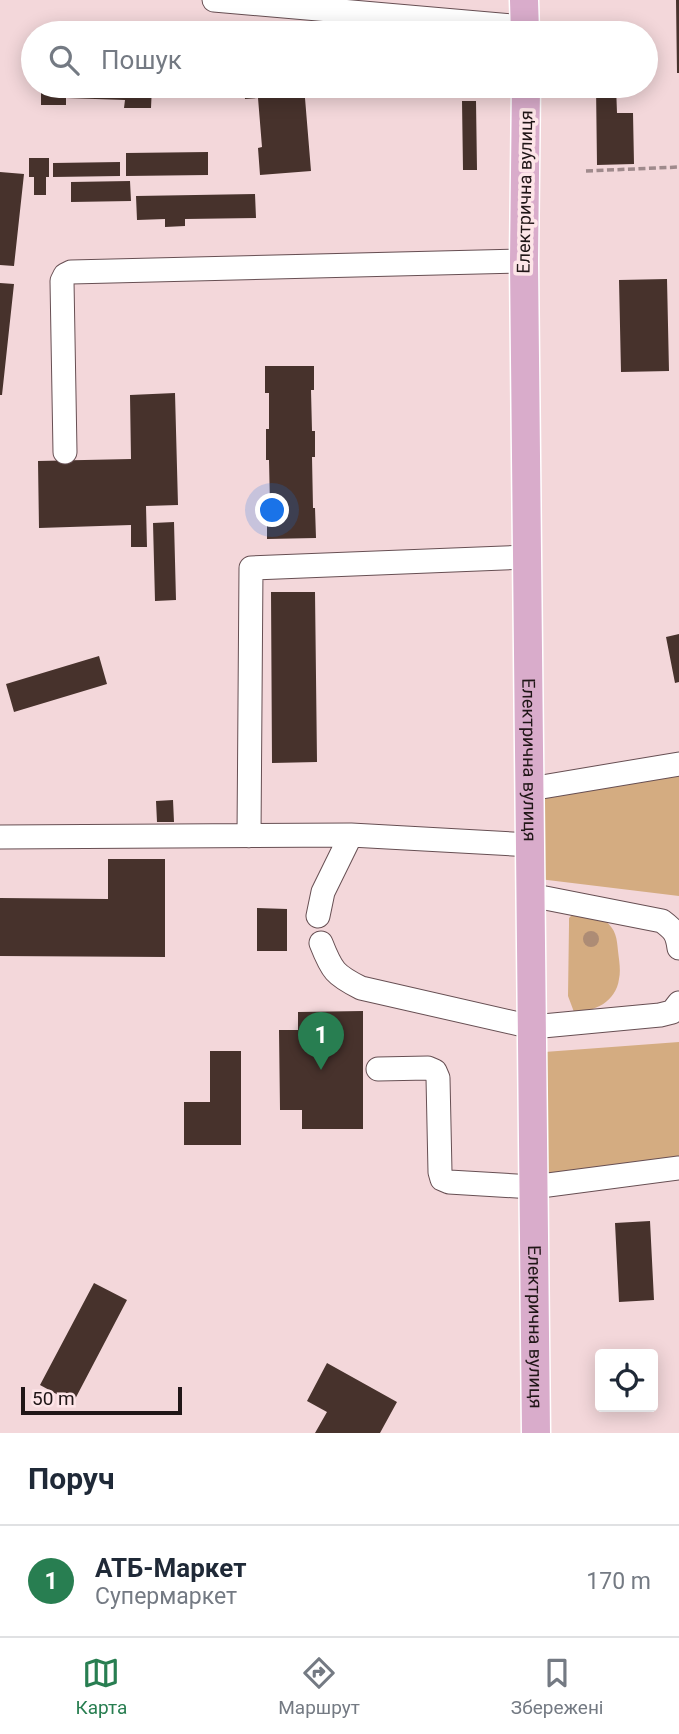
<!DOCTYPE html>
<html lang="uk">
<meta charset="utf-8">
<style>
:root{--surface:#fff;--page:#f2f2f3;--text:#1f2937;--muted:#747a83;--line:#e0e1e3;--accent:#287e51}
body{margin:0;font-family:Roboto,sans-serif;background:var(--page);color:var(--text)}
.controls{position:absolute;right:21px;bottom:21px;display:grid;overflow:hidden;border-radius:7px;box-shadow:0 4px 18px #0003}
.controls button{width:63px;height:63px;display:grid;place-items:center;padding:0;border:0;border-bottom:2px solid var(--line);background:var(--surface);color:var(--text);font:35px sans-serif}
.scale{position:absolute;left:21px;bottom:18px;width:161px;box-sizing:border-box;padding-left:7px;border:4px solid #201617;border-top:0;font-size:19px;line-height:24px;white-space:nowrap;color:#201617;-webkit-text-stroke:5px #fde5e8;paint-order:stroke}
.you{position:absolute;left:273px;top:511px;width:24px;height:24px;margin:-18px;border:5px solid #fff;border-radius:50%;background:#1a73e8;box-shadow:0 0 0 10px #1a73e833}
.badge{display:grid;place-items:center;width:46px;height:46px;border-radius:50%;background:var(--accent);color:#fff;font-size:23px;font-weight:700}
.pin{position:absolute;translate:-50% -58px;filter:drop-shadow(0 2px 4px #0008)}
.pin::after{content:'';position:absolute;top:37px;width:24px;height:21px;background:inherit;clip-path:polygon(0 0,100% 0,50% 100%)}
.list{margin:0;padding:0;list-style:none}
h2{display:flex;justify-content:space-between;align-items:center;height:91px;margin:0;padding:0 28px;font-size:30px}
h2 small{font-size:23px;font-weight:400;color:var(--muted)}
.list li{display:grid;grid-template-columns:46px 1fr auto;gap:21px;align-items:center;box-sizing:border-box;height:112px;padding:0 28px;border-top:2px solid var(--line)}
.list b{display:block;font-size:26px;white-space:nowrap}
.list p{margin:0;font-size:23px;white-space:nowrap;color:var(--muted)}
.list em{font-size:23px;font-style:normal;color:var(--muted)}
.icon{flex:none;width:38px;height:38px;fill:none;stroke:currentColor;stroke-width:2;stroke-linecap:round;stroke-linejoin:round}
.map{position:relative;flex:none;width:679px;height:1433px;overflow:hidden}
.search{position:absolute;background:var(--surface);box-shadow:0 4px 18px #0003;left:21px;right:21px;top:21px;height:77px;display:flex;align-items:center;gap:18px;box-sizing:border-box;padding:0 24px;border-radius:38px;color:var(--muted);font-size:26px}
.sheet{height:203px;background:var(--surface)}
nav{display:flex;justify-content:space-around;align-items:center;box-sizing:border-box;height:98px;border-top:2px solid var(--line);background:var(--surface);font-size:19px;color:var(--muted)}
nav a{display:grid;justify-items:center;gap:4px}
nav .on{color:var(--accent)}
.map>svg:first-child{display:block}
</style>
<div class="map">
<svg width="679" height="1433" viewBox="0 0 679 1433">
<rect width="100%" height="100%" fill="#f3d7da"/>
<path fill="#d4ac81" d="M679 764V896L531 878 530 789Z
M573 914C582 916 597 916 605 921 616 929 617 939 618 951 619 960 621 970 619 979 616 1002 594 1012 574 1012L568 996 569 925V918Z
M679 1042V1168L533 1187 531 1053Z"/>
<path fill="#47322c" d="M676 0H679V73H677Z
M41 86H152L151 108H124L125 100 66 98V105H41Z
M244 86H304L311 171 260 175 258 148 262 147 258 98 245 99Z
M596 86H616L617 113H633L634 164 597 165Z
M462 101H476L477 170H463Z
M208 152V175L126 176V153Z
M29 158H49V177H46V195H34V177H29Z
M120 162V176L53 177V163Z
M0 172 24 174 14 266 0 265Z
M130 181 131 201 71 202V182Z
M255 194 256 218 185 219V226L165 227V219L137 220 136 196Z
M667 279 669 371 621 372 619 280Z
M0 283 14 284 2 395H0Z
M265 366H314V390H311L312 431H315V457H312L313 508H315L316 538 267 539V506H270L269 460H266V429H269V393H265Z
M175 393 178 505 146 506 147 547H131V525L39 528 38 461 131 459 130 395Z
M174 522 176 600 155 601 153 523Z
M271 592H315L317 762 272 763Z
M679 634V682L675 683 666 637Z
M99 656 107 684 14 712 6 684Z
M173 800 174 822H157L156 801Z
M108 859H165V957L0 956V898L108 899Z
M257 908 287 909V951H257Z
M363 1011V1129H302V1110H280L279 1030H298V1012Z
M210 1051H241V1145H184V1102H210Z
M650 1221 654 1300 619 1302 615 1223Z
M94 1283 127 1300 73 1403 40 1385Z
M327 1363 397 1402 380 1433H315L327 1412 307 1401Z"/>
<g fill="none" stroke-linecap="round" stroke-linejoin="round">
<defs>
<path id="minor" d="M214 0 525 27
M65 452 62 281 65 275 71 272 524 261
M530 789 679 764
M249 836 251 568 528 557
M0 837 351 835 531 845
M530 895 662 921C674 930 677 933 679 948
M318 916 323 892 351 835
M321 943C332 971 335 975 361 988L532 1027 660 1015 672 1012 679 1003
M378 1069 428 1068 435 1071 438 1078 440 1172 442 1179 449 1182 533 1187 679 1168"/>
<g id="major">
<path d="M524 0 525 33"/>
<path id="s1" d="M526 86 524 261 536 1433"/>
</g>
</defs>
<use href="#minor" stroke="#674f53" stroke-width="25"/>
<use href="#major" stroke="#fff" stroke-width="31"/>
<path stroke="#9f8a8c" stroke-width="3.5" stroke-dasharray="7 3.5" stroke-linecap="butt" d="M586 171 679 167"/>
<use href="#minor" stroke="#fff" stroke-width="23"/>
<use href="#major" stroke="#d9accb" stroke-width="28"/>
</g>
<circle fill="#ad8c75" cx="591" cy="939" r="8"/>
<g text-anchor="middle" stroke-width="7" stroke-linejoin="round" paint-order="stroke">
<g font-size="18" fill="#201617" stroke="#fde5e8">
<text transform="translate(525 192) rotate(-89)" y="6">Електрична вулиця</text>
<text dy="6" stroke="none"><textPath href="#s1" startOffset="674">Електрична вулиця</textPath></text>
<text dy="6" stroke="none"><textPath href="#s1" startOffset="1241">Електрична вулиця</textPath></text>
</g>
</g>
</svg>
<div class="controls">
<button><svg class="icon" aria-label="locate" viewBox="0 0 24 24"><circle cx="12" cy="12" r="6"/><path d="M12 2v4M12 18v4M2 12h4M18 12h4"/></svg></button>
</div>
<div class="scale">50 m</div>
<div class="you"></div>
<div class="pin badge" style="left:321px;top:1070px">1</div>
<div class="search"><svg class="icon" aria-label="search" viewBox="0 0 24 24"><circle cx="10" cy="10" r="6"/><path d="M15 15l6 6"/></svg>Пошук</div>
</div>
<section class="sheet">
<h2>Поруч<small></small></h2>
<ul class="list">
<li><span class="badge">1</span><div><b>АТБ-Маркет</b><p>Супермаркет</p></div><em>170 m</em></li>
</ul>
</section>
<nav>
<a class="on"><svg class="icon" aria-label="map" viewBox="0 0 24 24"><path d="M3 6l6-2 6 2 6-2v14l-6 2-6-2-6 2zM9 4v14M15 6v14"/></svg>Карта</a>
<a><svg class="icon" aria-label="directions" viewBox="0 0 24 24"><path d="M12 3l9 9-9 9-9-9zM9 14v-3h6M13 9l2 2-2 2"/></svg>Маршрут</a>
<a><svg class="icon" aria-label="saved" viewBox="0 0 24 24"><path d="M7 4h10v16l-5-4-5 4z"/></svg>Збережені</a>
</nav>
